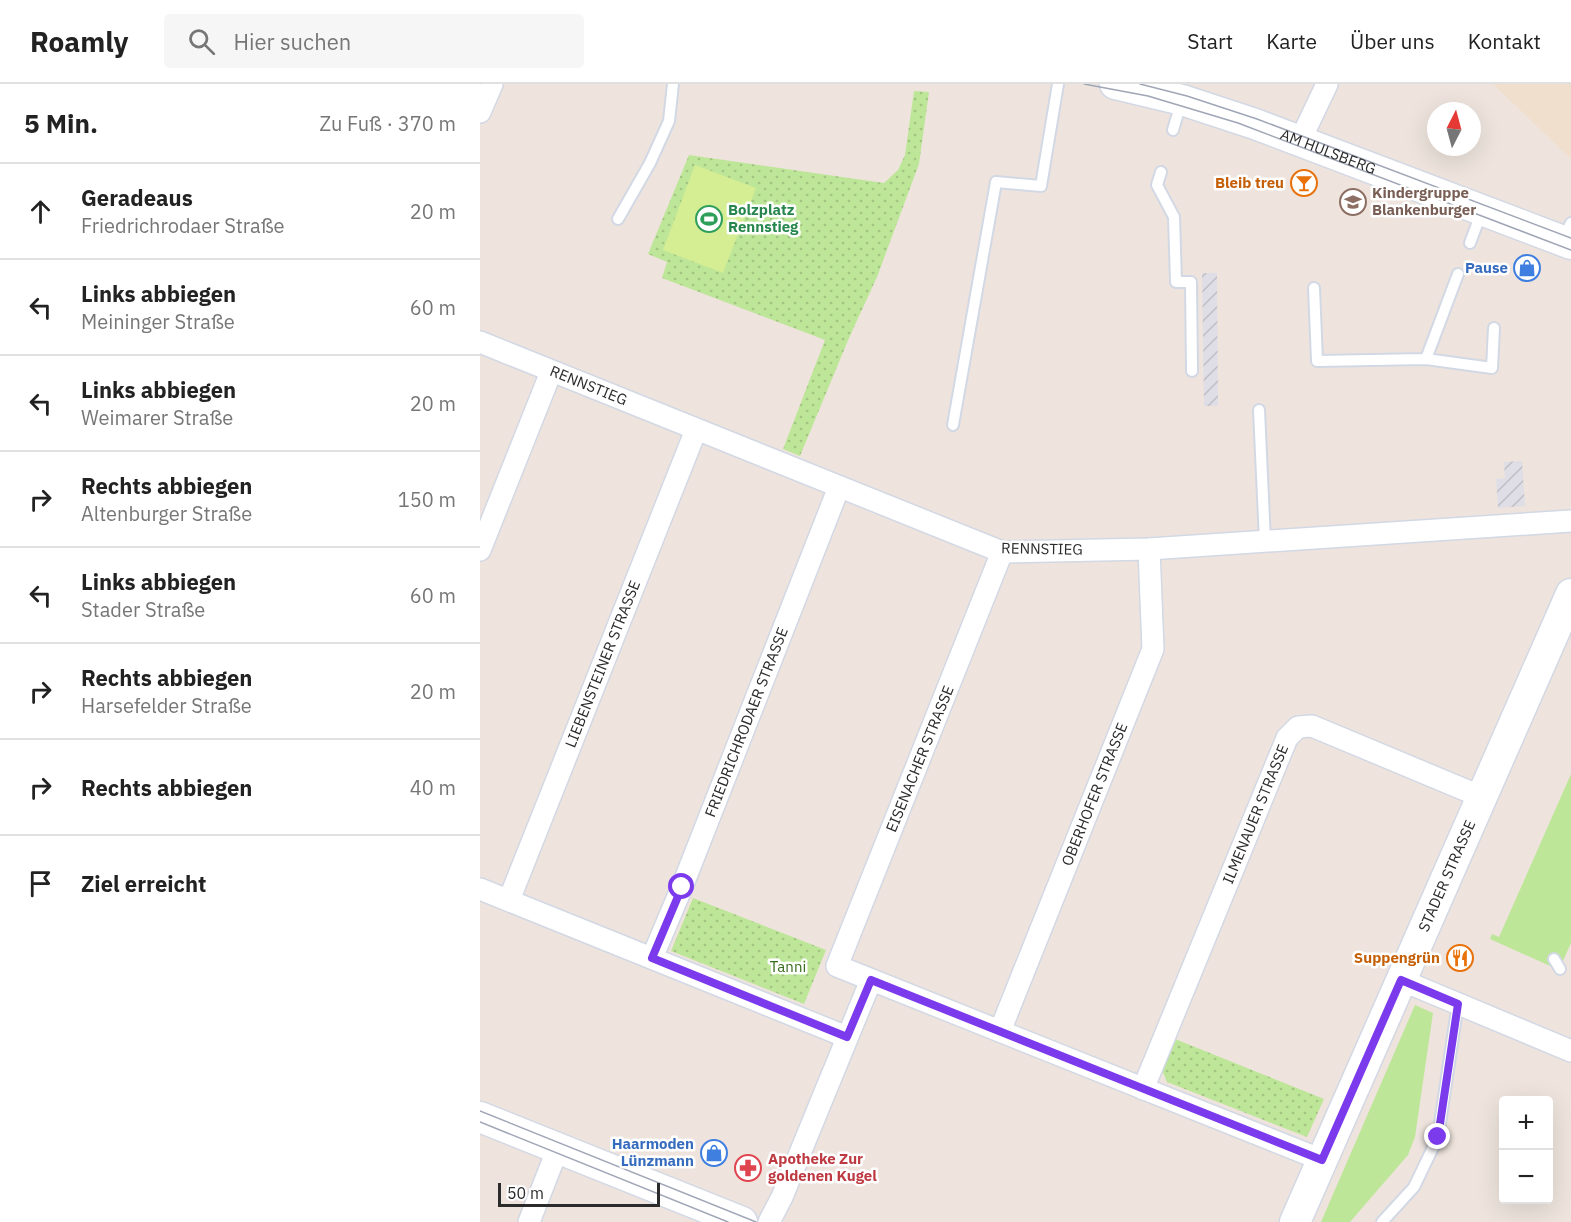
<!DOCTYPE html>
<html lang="de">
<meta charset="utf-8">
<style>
:root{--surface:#fff;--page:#f6f6f6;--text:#222;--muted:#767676;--line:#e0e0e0}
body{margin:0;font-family:"IBM Plex Sans",sans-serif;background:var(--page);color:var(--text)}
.controls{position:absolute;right:18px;bottom:18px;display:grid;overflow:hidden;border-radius:6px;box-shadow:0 6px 24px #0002}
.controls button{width:54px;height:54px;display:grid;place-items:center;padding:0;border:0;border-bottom:2px solid var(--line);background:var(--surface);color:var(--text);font:30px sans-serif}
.compass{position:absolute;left:947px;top:18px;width:54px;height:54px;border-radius:50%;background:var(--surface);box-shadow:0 6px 24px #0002;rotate:6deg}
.scale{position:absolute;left:18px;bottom:15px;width:162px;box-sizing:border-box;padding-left:6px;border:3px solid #2b2b2b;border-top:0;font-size:16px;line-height:21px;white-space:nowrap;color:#2b2b2b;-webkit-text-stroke:4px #fff;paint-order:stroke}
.stop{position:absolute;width:18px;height:18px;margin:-14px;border:4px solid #7c3aed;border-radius:50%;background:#fff}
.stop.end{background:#7c3aed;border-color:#fff;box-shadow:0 2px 6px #0008}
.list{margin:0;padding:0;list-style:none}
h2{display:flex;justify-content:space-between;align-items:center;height:78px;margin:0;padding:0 24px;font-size:26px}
h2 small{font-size:20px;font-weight:400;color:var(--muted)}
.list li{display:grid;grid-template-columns:39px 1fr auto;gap:18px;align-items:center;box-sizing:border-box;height:96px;padding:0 24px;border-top:2px solid var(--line)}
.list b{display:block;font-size:22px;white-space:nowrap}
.list p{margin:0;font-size:20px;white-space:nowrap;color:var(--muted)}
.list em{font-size:20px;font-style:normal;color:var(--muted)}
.icon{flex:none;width:33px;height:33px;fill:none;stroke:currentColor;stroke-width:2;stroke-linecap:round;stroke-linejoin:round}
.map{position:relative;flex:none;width:1091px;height:1138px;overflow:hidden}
header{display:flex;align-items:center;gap:36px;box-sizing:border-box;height:84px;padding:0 30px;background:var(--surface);border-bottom:2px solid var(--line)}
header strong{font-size:28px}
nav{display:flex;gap:33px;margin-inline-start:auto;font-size:21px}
.search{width:420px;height:54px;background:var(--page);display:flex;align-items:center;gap:15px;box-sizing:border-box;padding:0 21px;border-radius:6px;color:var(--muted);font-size:22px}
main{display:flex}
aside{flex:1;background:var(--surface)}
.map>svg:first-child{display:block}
</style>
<header>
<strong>Roamly</strong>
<div class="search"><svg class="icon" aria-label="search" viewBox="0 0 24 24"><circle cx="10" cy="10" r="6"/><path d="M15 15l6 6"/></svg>Hier suchen</div>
<nav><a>Start</a><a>Karte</a><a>Über uns</a><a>Kontakt</a></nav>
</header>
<main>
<aside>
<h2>5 Min.<small>Zu Fuß · 370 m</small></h2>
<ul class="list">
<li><svg class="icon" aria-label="ahead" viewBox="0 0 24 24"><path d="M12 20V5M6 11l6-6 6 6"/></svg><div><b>Geradeaus</b><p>Friedrichrodaer Straße</p></div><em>20 m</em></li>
<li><svg class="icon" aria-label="left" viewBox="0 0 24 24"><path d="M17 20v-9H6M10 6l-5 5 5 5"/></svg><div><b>Links abbiegen</b><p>Meininger Straße</p></div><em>60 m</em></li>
<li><svg class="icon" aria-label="left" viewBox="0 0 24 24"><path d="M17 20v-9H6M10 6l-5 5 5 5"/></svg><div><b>Links abbiegen</b><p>Weimarer Straße</p></div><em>20 m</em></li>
<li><svg class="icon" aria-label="right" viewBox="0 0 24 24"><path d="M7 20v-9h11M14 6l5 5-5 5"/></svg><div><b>Rechts abbiegen</b><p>Altenburger Straße</p></div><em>150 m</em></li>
<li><svg class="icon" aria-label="left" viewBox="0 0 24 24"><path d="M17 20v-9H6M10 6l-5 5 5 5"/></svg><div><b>Links abbiegen</b><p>Stader Straße</p></div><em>60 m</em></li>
<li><svg class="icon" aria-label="right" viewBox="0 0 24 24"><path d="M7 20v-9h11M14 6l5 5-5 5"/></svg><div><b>Rechts abbiegen</b><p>Harsefelder Straße</p></div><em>20 m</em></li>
<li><svg class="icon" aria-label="right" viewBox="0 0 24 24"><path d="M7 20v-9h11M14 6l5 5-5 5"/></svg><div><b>Rechts abbiegen</b></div><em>40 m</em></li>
<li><svg class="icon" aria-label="arrive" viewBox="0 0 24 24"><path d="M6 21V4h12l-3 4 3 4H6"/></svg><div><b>Ziel erreicht</b></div></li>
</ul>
</aside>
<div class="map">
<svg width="1091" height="1138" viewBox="0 0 1091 1138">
<defs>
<pattern id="industrial-furrows" width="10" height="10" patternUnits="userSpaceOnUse" patternTransform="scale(1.5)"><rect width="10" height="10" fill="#dfdee6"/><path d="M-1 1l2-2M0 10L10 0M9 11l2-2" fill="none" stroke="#c0bfc5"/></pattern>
<pattern id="park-dots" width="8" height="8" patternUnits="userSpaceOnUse" patternTransform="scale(1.5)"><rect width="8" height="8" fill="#bee698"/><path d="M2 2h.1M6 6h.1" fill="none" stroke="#a3c583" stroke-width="1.8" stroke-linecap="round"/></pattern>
</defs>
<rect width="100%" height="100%" fill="#eee4dd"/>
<path fill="url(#industrial-furrows)" d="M722 189H737L738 322H724Z
M1042 377 1045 422 1018 424 1016 395 1025 394 1024 378Z"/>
<path fill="#f0dfcc" d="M1013 0H1091V75Z"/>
<path fill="#bee698" d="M1091 690V859L1079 886 1010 855 1012 850 1019 853Z
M935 921 953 929 935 1053 928 1071 870 1138H841Z"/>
<path fill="url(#park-dots)" d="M434 7 449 8 439 80 397 193 369 254 320 372 303 365 345 256 182 194 187 178 168 170 209 71 404 99 418 86 425 71Z
M213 814 346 866 324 920 191 867Z
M695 955 844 1015 827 1053 687 998 682 986Z"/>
<path fill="#d5ed93" d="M215 81 276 104 243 189 183 166Z"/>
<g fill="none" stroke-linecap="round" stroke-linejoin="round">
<defs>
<path id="lane" d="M693 46 702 16
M681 88 677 101 694 133 696 198H711L712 287
M138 135 170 79 189 37 193 0
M1083 156 1091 139
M990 159 1002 127
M978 190 946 275 1012 284 1014 244
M834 204 837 277 946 275
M779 326 785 457
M473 341 516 98 561 102 578 0
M1074 875 1080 885
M902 1138 934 1103 958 1053 978 919"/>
<g id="street">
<path d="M0 28 12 0"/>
<path d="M820 57 847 0"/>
<path id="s1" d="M0 258 522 468 669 465 1091 437"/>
<path d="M0 466 71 288"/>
<path d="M522 468 357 882 842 1076"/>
<path d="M0 805 367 953"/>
<path id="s2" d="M29 816 216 346"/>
<path id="s3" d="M172 874 202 803 359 403"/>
<path d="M921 896 1091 967"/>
<path id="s4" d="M520 947 673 565 669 465"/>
<path id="s5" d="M663 1005 807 654 818 643 832 642 1002 713"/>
<path d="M49 1138 78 1064"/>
<path d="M289 1138 302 1113 391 896"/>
</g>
<g id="secondary">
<path id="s6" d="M635 0 702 16 775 40 1091 160"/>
<path d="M0 1033 262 1138"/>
<path id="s7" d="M815 1138 1091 510"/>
</g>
</defs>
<use href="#lane" stroke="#d2d8e4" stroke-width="14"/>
<use href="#street" stroke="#d2d8e4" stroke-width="24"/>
<use href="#secondary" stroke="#d2d8e4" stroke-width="33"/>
<use href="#lane" stroke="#fff" stroke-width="10"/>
<use href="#street" stroke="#fff" stroke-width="21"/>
<use href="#secondary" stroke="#fff" stroke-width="30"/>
<path stroke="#9fa6b6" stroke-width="1.5" d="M604 0 668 12 758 39 1091 166
M660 0 707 12 777 35 1091 154
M0 1027 276 1138
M0 1038 248 1138"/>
</g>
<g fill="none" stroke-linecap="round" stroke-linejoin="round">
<path stroke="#7c3aed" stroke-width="8" d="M202 803 172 874 367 953 391 896 842 1076 921 896 978 920 958 1053"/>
</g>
<defs>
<symbol id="bar-ring" viewBox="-11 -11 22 22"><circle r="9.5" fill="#fff" stroke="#e8710a" stroke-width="1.5"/><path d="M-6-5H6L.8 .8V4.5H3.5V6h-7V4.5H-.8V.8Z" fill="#e8710a"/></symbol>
<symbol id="school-ring" viewBox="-11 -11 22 22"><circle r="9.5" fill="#fff" stroke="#8d6e63" stroke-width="1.5"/><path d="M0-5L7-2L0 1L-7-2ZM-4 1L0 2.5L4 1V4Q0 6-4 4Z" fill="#8d6e63"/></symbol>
<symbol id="stadium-ring" viewBox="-11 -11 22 22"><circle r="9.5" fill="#fff" stroke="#2e9e5b" stroke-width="1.5"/><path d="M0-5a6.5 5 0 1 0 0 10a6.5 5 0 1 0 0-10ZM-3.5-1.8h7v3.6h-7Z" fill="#2e9e5b"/></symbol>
<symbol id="shop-ring" viewBox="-11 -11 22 22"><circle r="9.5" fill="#fff" stroke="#3f7fe0" stroke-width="1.5"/><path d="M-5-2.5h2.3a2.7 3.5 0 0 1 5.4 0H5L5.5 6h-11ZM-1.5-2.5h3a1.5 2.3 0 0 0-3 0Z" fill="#3f7fe0"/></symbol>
<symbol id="restaurant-ring" viewBox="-11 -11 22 22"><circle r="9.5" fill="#fff" stroke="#e8710a" stroke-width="1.5"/><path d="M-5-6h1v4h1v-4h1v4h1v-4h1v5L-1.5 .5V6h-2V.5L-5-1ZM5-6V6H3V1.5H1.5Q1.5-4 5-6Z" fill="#e8710a"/></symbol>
<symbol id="pharmacy-ring" viewBox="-11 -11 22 22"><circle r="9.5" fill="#fff" stroke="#e0444e" stroke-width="1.5"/><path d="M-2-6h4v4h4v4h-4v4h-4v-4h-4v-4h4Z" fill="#e0444e"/></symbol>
</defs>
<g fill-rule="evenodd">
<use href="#bar-ring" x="809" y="84" width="30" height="30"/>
<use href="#school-ring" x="858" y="103" width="30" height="30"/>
<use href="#stadium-ring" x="214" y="120" width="30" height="30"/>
<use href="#shop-ring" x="1032" y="169" width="30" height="30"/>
<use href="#restaurant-ring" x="965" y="859" width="30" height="30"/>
<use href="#shop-ring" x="219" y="1054" width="30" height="30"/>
<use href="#pharmacy-ring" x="253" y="1069" width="30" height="30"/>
</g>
<g text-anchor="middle" stroke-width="5" stroke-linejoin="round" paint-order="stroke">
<g font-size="15" fill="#2b2b2b" stroke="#fff">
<text dy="5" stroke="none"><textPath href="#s6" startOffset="224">AM HULSBERG</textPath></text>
<text dy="5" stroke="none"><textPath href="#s1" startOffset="117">RENNSTIEG</textPath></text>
<text transform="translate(562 465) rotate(1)" y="5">RENNSTIEG</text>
<text dy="5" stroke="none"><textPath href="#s2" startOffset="254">LIEBENSTEINER STRASSE</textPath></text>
<text dy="5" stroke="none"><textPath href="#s3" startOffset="254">FRIEDRICHRODAER STRASSE</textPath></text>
<text transform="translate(440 675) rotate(-68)" y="5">EISENACHER STRASSE</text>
<text dy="5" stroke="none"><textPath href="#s4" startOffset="255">OBERHOFER STRASSE</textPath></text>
<text dy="5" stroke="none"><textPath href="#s5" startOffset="297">ILMENAUER STRASSE</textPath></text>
<text dy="5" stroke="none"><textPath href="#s7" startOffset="378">STADER STRASSE</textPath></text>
</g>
<g font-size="15" font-weight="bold" fill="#c56008" stroke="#fff" text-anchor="end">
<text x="804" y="104">Bleib treu</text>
<text x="960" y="879">Suppengrün</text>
</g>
<g font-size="15" font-weight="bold" fill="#785e54" stroke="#fff" text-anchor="start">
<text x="892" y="114">Kindergruppe<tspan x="892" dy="17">Blankenburger</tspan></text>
</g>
<g font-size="15" font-weight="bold" fill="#27864d" stroke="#fff" text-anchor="start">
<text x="248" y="131">Bolzplatz<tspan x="248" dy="17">Rennstieg</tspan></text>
</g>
<g font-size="15" font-weight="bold" fill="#366cbe" stroke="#fff" text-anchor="end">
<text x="1028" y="189">Pause</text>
<text x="214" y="1065">Haarmoden<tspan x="214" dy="17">Lünzmann</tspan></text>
</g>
<g font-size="15" fill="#366c18" stroke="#fff">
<text x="308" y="888">Tanni</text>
</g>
<g font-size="15" font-weight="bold" fill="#be3a42" stroke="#fff" text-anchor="start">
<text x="288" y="1080">Apotheke Zur<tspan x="288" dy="17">goldenen Kugel</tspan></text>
</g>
</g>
</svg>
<div class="controls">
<button>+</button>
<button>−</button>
</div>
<svg class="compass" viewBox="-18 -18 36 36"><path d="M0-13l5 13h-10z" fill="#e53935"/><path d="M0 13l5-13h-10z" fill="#767676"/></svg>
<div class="scale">50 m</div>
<div class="stop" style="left:202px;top:803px"></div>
<div class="stop end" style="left:958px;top:1053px"></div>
</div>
</main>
